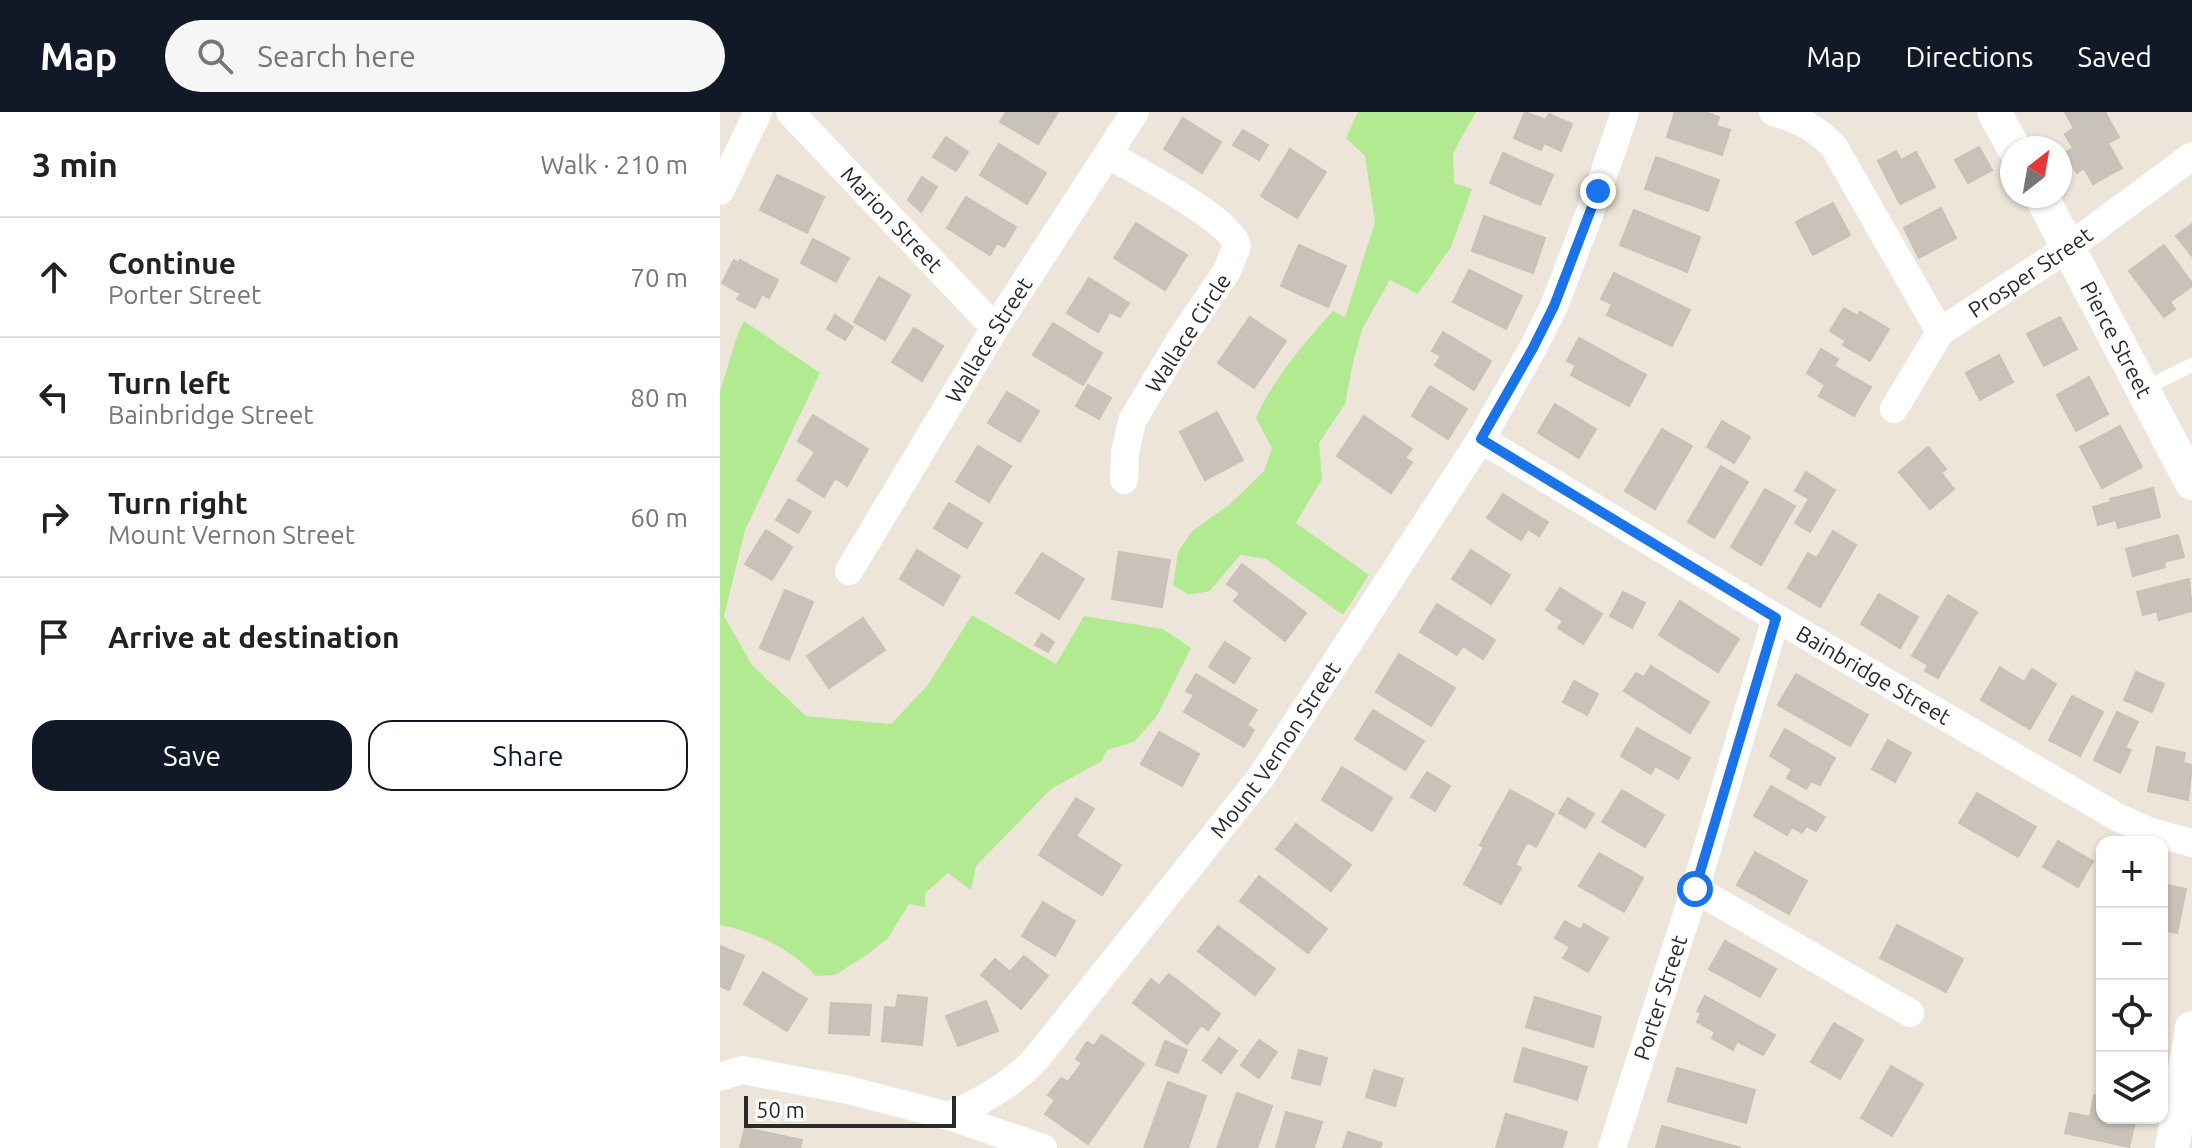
<!DOCTYPE html>
<meta charset="utf-8">
<style>
:root{--surface:#fff;--page:#f6f6f6;--text:#222;--muted:#767676;--line:#e0e0e0;--accent:#111827}
body{margin:0;font-family:Ubuntu,sans-serif;background:var(--page);color:var(--text)}
.controls{position:absolute;right:24px;bottom:24px;display:grid;overflow:hidden;border-radius:16px;box-shadow:0 2px 6px #0004}
.controls button{width:72px;height:72px;display:grid;place-items:center;padding:0;border:0;border-bottom:2px solid var(--line);background:var(--surface);color:var(--text);font:40px sans-serif}
.compass{position:absolute;left:1280px;top:24px;width:72px;height:72px;border-radius:50%;background:var(--surface);box-shadow:0 2px 6px #0004;rotate:31deg}
.scale{position:absolute;left:24px;bottom:20px;width:212px;box-sizing:border-box;padding-left:8px;border:4px solid #2a2a2a;border-top:0;font-size:22px;line-height:28px;white-space:nowrap;color:#2a2a2a;-webkit-text-stroke:6px #fff;paint-order:stroke}
.stop{position:absolute;width:24px;height:24px;margin:-18px;border:6px solid #1a73e8;border-radius:50%;background:#fff}
.stop.end{background:#1a73e8;border-color:#fff;box-shadow:0 2px 8px #0008}
.list{margin:0;padding:0;list-style:none}
h2{display:flex;justify-content:space-between;align-items:center;height:104px;margin:0;padding:0 32px;font-size:34px}
h2 small{font-size:26px;font-weight:400;color:var(--muted)}
.list li{display:grid;grid-template-columns:52px 1fr auto;gap:24px;align-items:center;box-sizing:border-box;height:120px;padding:0 32px;border-top:2px solid var(--line)}
.list b{display:block;font-size:30px;white-space:nowrap}
.list p{margin:0;font-size:26px;white-space:nowrap;color:var(--muted)}
.list em{font-size:26px;font-style:normal;color:var(--muted)}
.actions{display:flex;gap:16px;padding:24px 32px}
.actions a{flex:1;padding:18px 0;border:2px solid var(--accent);border-radius:24px;text-align:center;font-size:28px;color:var(--accent)}
.actions .main{background:var(--accent);color:#fff}
.icon{flex:none;width:44px;height:44px;fill:none;stroke:currentColor;stroke-width:2;stroke-linecap:round;stroke-linejoin:round}
.map{position:relative;flex:none;width:1472px;height:1036px;overflow:hidden}
header{display:flex;align-items:center;gap:48px;box-sizing:border-box;height:112px;padding:0 40px;background:var(--accent);color:#fff}
header strong{font-size:38px}
nav{display:flex;gap:44px;margin-inline-start:auto;font-size:28px}
.search{width:560px;height:72px;background:var(--page);display:flex;align-items:center;gap:20px;box-sizing:border-box;padding:0 28px;border-radius:44px;color:var(--muted);font-size:30px}
main{display:flex}
aside{flex:1;background:var(--surface)}
.map>svg:first-child{display:block}
</style>
<header>
<strong>Map</strong>
<div class="search"><svg class="icon" aria-label="search" viewBox="0 0 24 24"><circle cx="10" cy="10" r="6"/><path d="M15 15l6 6"/></svg>Search here</div>
<nav><a>Map</a><a>Directions</a><a>Saved</a></nav>
</header>
<main>
<aside>
<h2>3 min<small>Walk · 210 m</small></h2>
<ul class="list">
<li><svg class="icon" aria-label="ahead" viewBox="0 0 24 24"><path d="M12 20V5M6 11l6-6 6 6"/></svg><div><b>Continue</b><p>Porter Street</p></div><em>70 m</em></li>
<li><svg class="icon" aria-label="left" viewBox="0 0 24 24"><path d="M17 20v-9H6M10 6l-5 5 5 5"/></svg><div><b>Turn left</b><p>Bainbridge Street</p></div><em>80 m</em></li>
<li><svg class="icon" aria-label="right" viewBox="0 0 24 24"><path d="M7 20v-9h11M14 6l5 5-5 5"/></svg><div><b>Turn right</b><p>Mount Vernon Street</p></div><em>60 m</em></li>
<li><svg class="icon" aria-label="arrive" viewBox="0 0 24 24"><path d="M6 21V4h12l-3 4 3 4H6"/></svg><div><b>Arrive at destination</b></div></li>
</ul>
<div class="actions"><a class="main">Save</a><a>Share</a></div>
</aside>
<div class="map">
<svg width="1472" height="1036" viewBox="0 0 1472 1036">
<rect width="100%" height="100%" fill="#eee5da"/>
<path fill="#b2ea91" d="M638 0H756L733 41 734 71 752 77 731 135 698 182 670 168 643 215 634 246 625 292 599 331 602 367 576 411 649 463 623 503 546 447 520 443 490 479 469 483 453 473 458 440 472 419 510 392 544 359 552 336 536 306C554 266 583 232 613 199L625 205 655 110 645 44 626 26Z
M24 209 100 261 25 418 4 504 32 553 86 604 171 612 207 574 252 503 336 552 364 504 443 517 471 536 437 604 414 630 387 638 382 649 331 677 256 754 251 778 228 761 205 781V795L189 792 168 826 148 842 115 863 96 864C71 837 36 820 0 813V278C9 255 12 232 24 209Z"/>
<path fill="#c9c2ba" stroke="#c9c1b4" stroke-width="2" d="M286 0H338L318 32 280 10Z
M805 0 826 8 829 2 852 12 841 39 824 31 821 38 794 26Z
M955 0H985L999 5 996 14 1010 18 1002 43 947 25Z
M1345 0H1385L1399 25 1388 31 1402 56 1373 72 1364 56 1357 61 1345 41 1353 36 1345 22 1354 16Z
M463 6 501 30 482 61 444 37Z
M523 18 548 33 539 48 513 33Z
M226 25 248 40 236 59 213 45Z
M279 32 326 61 307 92 260 63Z
M1259 35 1272 58 1248 71 1235 48Z
M570 37 606 60 577 106 541 84Z
M1176 39 1181 48 1196 40 1215 75 1180 92 1158 49Z
M783 41 833 63 820 93 770 71Z
M936 45 999 68 988 99 925 77Z
M57 63 104 85 87 121 40 98Z
M202 65 217 75 201 100 188 88Z
M246 85 296 115 284 135 277 131 270 143 227 116Z
M1113 91 1130 123 1093 143 1076 110Z
M1221 96 1236 126 1199 146 1184 116Z
M914 98 980 125 967 160 900 133Z
M764 104 825 126 813 161 752 139Z
M416 111 467 143 445 178 394 146Z
M1472 112V144L1456 124Z
M93 127 129 146 116 170 81 151Z
M579 133 626 154 608 195 561 174Z
M1444 133 1472 171V174L1450 190 1455 197 1444 205 1409 159Z
M14 148 19 151 20 148 58 168 49 186 42 182 35 196 17 187 21 182 2 171Z
M749 158 802 184 786 217 733 190Z
M894 161 970 198 952 234 887 203 892 192 881 187Z
M159 165 190 183 165 228 134 210Z
M369 166 409 191 400 205 390 200 378 220 347 201Z
M1124 196 1138 204 1140 200 1169 217 1150 249 1123 233 1126 229 1110 219Z
M115 203 133 215 125 228 107 217Z
M530 205 566 229 534 276 498 251Z
M1340 205 1357 237 1324 254 1307 222Z
M333 211 382 241 363 273 313 243Z
M194 216 223 234 202 269 172 250Z
M723 220 771 249 754 278 715 253 721 244 712 239Z
M859 226 926 263 909 294 851 263 856 253 847 249Z
M1101 237 1118 247 1114 254 1151 275 1134 304 1099 284 1105 273 1087 261Z
M1279 243 1293 270 1260 288 1246 261Z
M1369 265 1388 302 1356 319 1337 283Z
M368 273 391 286 379 307 356 294Z
M710 274 747 297 728 327 692 304Z
M287 280 319 299 300 330 268 311Z
M835 292 876 317 859 346 818 321Z
M497 300 523 348 485 368 460 320Z
M93 303 148 337 127 374 115 366 104 385 77 368 95 340 78 329Z
M644 304 692 337 685 346 692 350 671 381 617 344Z
M1002 309 1030 325 1014 351 987 335Z
M1400 314 1422 355 1382 376 1360 335Z
M942 317 972 334 935 397 905 379Z
M258 334 291 354 269 390 236 370Z
M1208 335 1226 357 1221 361 1234 377 1210 397 1179 360Z
M1001 354 1028 370 994 426 968 410Z
M1086 360 1115 378 1090 420 1075 411 1089 387 1075 379Z
M1433 376 1440 405 1398 416 1396 408 1378 413 1373 395 1391 390 1390 387Z
M1045 377 1075 394 1041 453 1011 435Z
M783 382 828 410 819 424 808 417 801 428 767 406Z
M69 387 91 400 78 421 56 408Z
M229 391 262 411 247 436 214 416Z
M46 418 72 435 52 468 25 452Z
M1113 419 1136 433 1100 495 1068 476 1088 441 1097 446Z
M1458 423 1464 445 1444 450 1445 455 1413 464 1406 437Z
M197 438 240 464 223 493 180 467Z
M751 438 790 463 771 492 732 467Z
M399 440 450 448 442 495 392 487Z
M322 441 364 467 339 507 296 481Z
M522 452 586 501 565 529 514 489 520 481 507 472Z
M1469 467 1472 499 1439 508 1437 499 1423 503 1417 480Z
M840 476 882 502 863 532 838 516 843 509 826 498Z
M65 478 93 490 69 548 40 536Z
M903 480 925 491 912 516 890 504Z
M1159 482 1198 505 1180 536 1141 512Z
M1228 483 1257 500 1218 566 1205 559 1208 553 1192 544Z
M960 489 1019 527 998 560 939 523Z
M717 492 775 528 763 547 743 534 737 543 700 520Z
M143 506 165 538 109 576 87 544Z
M322 522 334 530 328 540 315 533Z
M505 530 530 546 514 571 489 555Z
M679 542 735 576 711 614 656 580Z
M931 554 989 590 970 621 904 579 916 561 924 565Z
M1280 555 1304 570 1312 557 1336 572 1310 617 1261 588Z
M1416 560 1444 572 1432 600 1404 588Z
M476 562 537 598 527 613 534 618 524 635 464 600 474 583 466 579Z
M1076 562 1148 603 1130 634 1058 593Z
M854 569 878 582 867 603 843 590Z
M1352 584 1383 600 1360 644 1329 628Z
M653 598 704 629 685 658 635 627Z
M1397 600 1418 610 1405 636 1411 638 1400 661 1374 648Z
M917 616 970 646 958 667 935 654 931 662 901 644Z
M1065 617 1115 646 1100 673 1091 669 1086 677 1067 666 1072 657 1050 644Z
M439 620 479 642 462 674 421 652Z
M1168 628 1191 641 1175 670 1152 657Z
M1437 635 1465 641 1463 651 1472 653 1468 688 1428 679Z
M622 655 672 686 652 719 602 688Z
M707 660 730 674 715 699 691 685Z
M1051 674 1105 705 1096 719 1086 714 1082 721 1072 715 1067 723 1034 704Z
M790 678 834 702 816 735 807 730 795 753 801 756 781 792 744 772 764 735 760 733Z
M902 678 944 703 925 735 882 710Z
M1257 681 1316 715 1298 745 1239 711Z
M356 686 374 697 356 724 401 753 382 783 319 743Z
M848 686 874 702 865 716 839 701Z
M576 712 631 753 611 779 556 737Z
M1338 729 1373 749 1358 775 1323 755Z
M1035 740 1087 769 1069 802 1017 773Z
M879 741 923 766 904 800 859 774Z
M539 764 607 817 588 841 520 789Z
M1442 772 1466 777 1457 821 1442 818Z
M323 790 355 809 335 844 302 824Z
M845 809 861 818 864 812 888 826 868 860 843 846 850 835 835 826Z
M1177 813 1243 847 1226 880 1160 846Z
M498 814 555 857 535 883 478 839Z
M1005 829 1056 857 1040 885 989 857Z
M0 834 24 844 9 878 0 874Z
M304 844 328 864 301 897 261 863 275 847 290 860Z
M43 860 87 887 67 919 24 892Z
M449 862 500 902 488 918 481 913 467 932 413 891 431 867 439 874Z
M178 883 207 886 202 933 162 929 165 895 176 896Z
M985 884 1055 923 1043 943 1017 929 1013 938 992 926 995 920 977 910 981 901 977 899Z
M815 885 881 905 873 935 806 915Z
M266 889 278 919 238 934 226 904Z
M111 891 151 893 149 923 109 921Z
M1114 911 1143 928 1120 967 1091 950Z
M382 923 424 952 368 1032 325 1002 335 988 328 983 341 966 348 970 362 951 356 947 367 930 374 934Z
M499 926 517 939 501 961 483 948Z
M539 928 557 940 539 966 521 953Z
M445 929 467 938 458 961 436 953Z
M803 936 867 955 857 988 794 969Z
M579 938 607 946 600 973 572 966Z
M1171 954 1203 972 1172 1024 1141 1006Z
M957 956 1035 978 1026 1011 948 989Z
M654 958 683 967 675 994 646 985Z
M448 970 486 984 468 1036H424Z
M517 981 552 994 537 1036H497Z
M1374 983 1382 985V1006H1416L1409 1035 1345 1021 1350 1001 1370 1005Z
M566 1000 602 1010 594 1036H556Z
M786 1002 847 1020 842 1036H776Z
M942 1014 1021 1036H936Z
M25 1016 82 1028 80 1036H20Z
M628 1020 662 1031 660 1036H623Z"/>
<g fill="none" stroke-linecap="round" stroke-linejoin="round">
<path stroke="#fff" stroke-width="14" d="M1423 277 1472 253"/>
<g stroke="#fff" stroke-width="28">
<path id="s1" d="M70 0 275 216"/>
<path d="M1053 0C1078 7 1097 16 1114 35L1220 220"/>
<path d="M389 43C417 60 510 106 517 134L507 159 462 225 412 309 405 341 404 368"/>
<path d="M0 79 38 0"/>
<path id="s2" d="M1174 297 1220 220 1349 135 1472 44"/>
<path id="s3" d="M761 327 1056 506 1399 706 1431 720 1472 731"/>
<path id="s4" d="M129 459 275 216 415 0"/>
<path d="M975 777 1190 901"/>
<path d="M0 965 22 958 128 978 229 1004 323 1036"/>
<path id="s5" d="M229 1004C261 990 291 973 315 948L541 665 761 327 813 236 834 194 878 79 905 0"/>
<path id="s6" d="M892 1036 975 777 1056 506"/>
</g>
<g stroke="#fff" stroke-width="34">
<path d="M1274 0 1294 36"/>
<path id="s7" d="M1321 84 1472 371"/>
<path d="M1452 1036 1472 916"/>
</g>
</g>
<g fill="none" stroke-linecap="round" stroke-linejoin="round">
<path stroke="#1a73e8" stroke-width="10" d="M878 79 834 194 813 236 761 327 1056 506 975 777"/>
</g>
<g text-anchor="middle" stroke-width="6" stroke-linejoin="round" paint-order="stroke">
<g font-size="22" fill="#2a2a2a" stroke="#fff">
<text dy="8" stroke="none"><textPath href="#s1" startOffset="148">Marion Street</textPath></text>
<text dy="8" stroke="none"><textPath href="#s2" startOffset="198">Prosper Street</textPath></text>
<text transform="translate(468 221) rotate(-57)" y="8">Wallace Circle</text>
<text dy="8" stroke="none"><textPath href="#s7" startOffset="162">Pierce Street</textPath></text>
<text dy="8" stroke="none"><textPath href="#s4" startOffset="270">Wallace Street</textPath></text>
<text dy="8" stroke="none"><textPath href="#s3" startOffset="458">Bainbridge Street</textPath></text>
<text dy="8" stroke="none"><textPath href="#s5" startOffset="496">Mount Vernon Street</textPath></text>
<text dy="8" stroke="none"><textPath href="#s6" startOffset="158">Porter Street</textPath></text>
</g>
</g>
</svg>
<div class="controls">
<button>+</button>
<button>−</button>
<button><svg class="icon" aria-label="locate" viewBox="0 0 24 24"><circle cx="12" cy="12" r="6"/><path d="M12 2v4M12 18v4M2 12h4M18 12h4"/></svg></button>
<button><svg class="icon" aria-label="layers" viewBox="0 0 24 24"><path d="M12 4l9 5-9 5-9-5zM3 14l9 5 9-5"/></svg></button>
</div>
<svg class="compass" viewBox="-18 -18 36 36"><path d="M0-13l5 13h-10z" fill="#e53935"/><path d="M0 13l5-13h-10z" fill="#767676"/></svg>
<div class="scale">50 m</div>
<div class="stop" style="left:975px;top:777px"></div>
<div class="stop end" style="left:878px;top:79px"></div>
</div>
</main>
